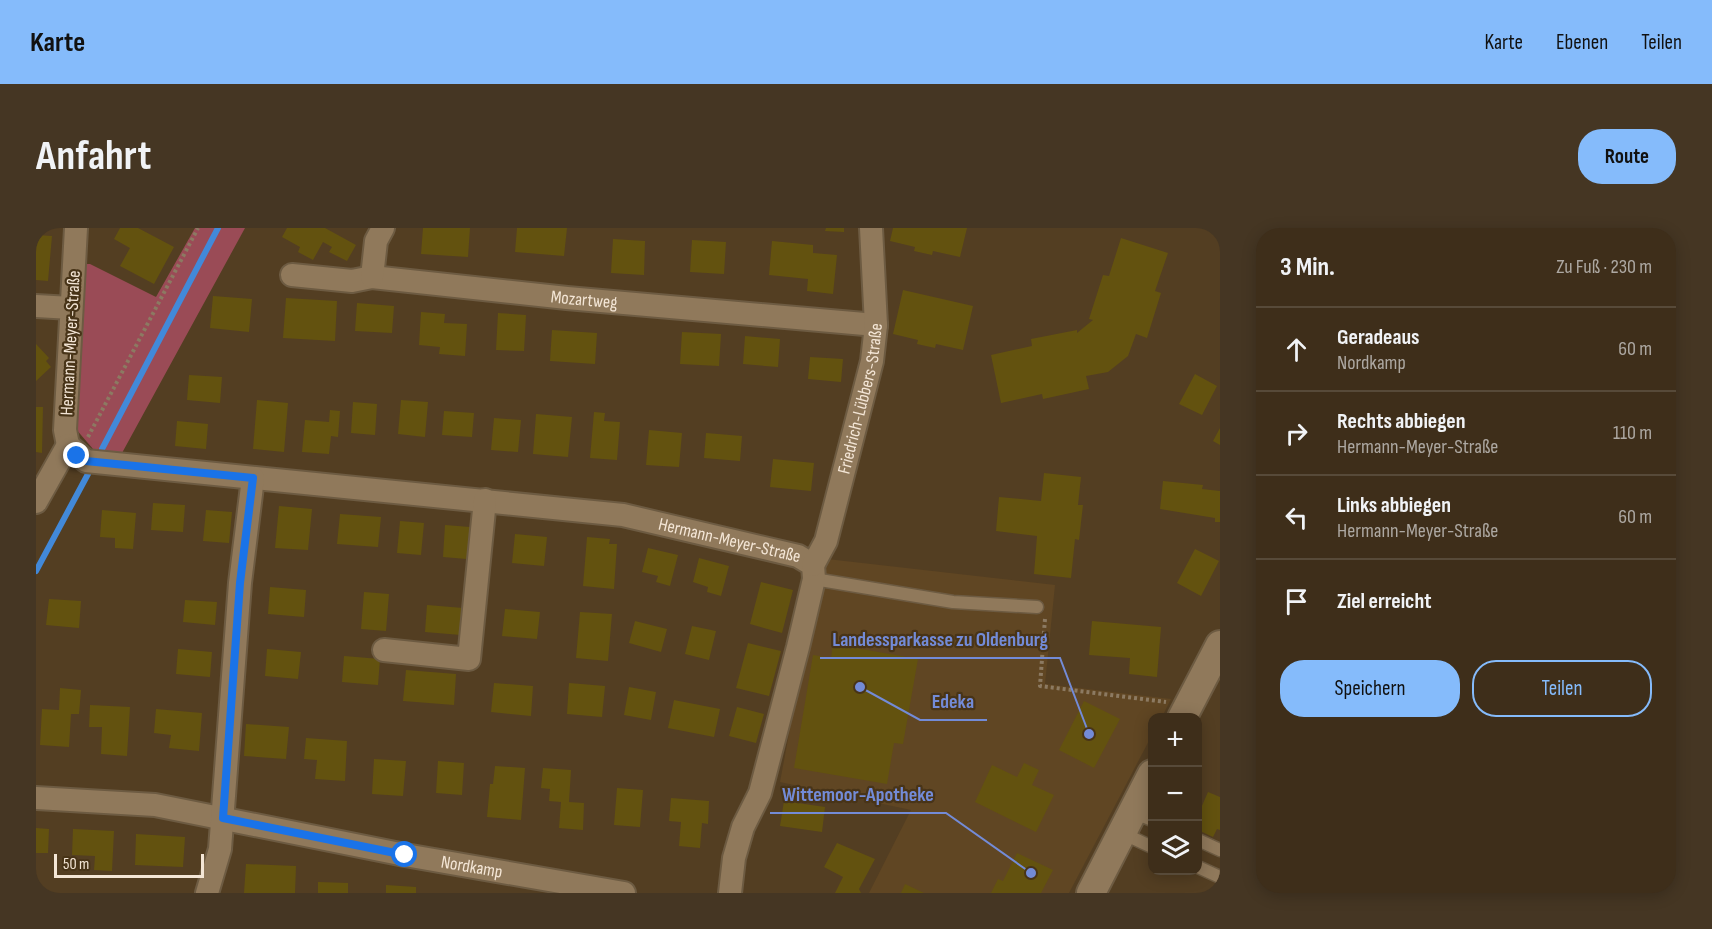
<!DOCTYPE html>
<html lang="de">
<meta charset="utf-8">
<style>
:root{--surface:#3e2e1a;--page:#453623;--text:#f1f3f6;--muted:#ada8a2;--line:#574a39;--accent:#85bbfb}
body{margin:0;font-family:"Sofia Sans Condensed",sans-serif;background:var(--page);color:var(--text)}
.controls{position:absolute;right:18px;bottom:18px;display:grid;overflow:hidden;border-radius:12px;box-shadow:0 3px 15px #0003}
.controls button{width:54px;height:54px;display:grid;place-items:center;padding:0;border:0;border-bottom:2px solid var(--line);background:var(--surface);color:var(--text);font:30px sans-serif}
.scale{position:absolute;left:18px;bottom:15px;width:150px;box-sizing:border-box;padding-left:6px;border:3px solid #f4e6d6;border-top:0;font-size:16px;line-height:21px;white-space:nowrap;color:#f4e6d6;-webkit-text-stroke:4px #483418;paint-order:stroke}
.stop{position:absolute;width:18px;height:18px;margin:-14px;border:4px solid #1a73e8;border-radius:50%;background:#fff}
.stop.end{background:#1a73e8;border-color:#fff;box-shadow:0 2px 6px #0008}
.list{margin:0;padding:0;list-style:none}
h2{display:flex;justify-content:space-between;align-items:center;height:78px;margin:0;padding:0 24px;font-size:26px}
h2 small{font-size:20px;font-weight:400;color:var(--muted)}
.list li{display:grid;grid-template-columns:39px 1fr auto;gap:18px;align-items:center;box-sizing:border-box;height:84px;padding:0 24px;border-top:2px solid var(--line)}
.list b{display:block;font-size:22px;white-space:nowrap}
.list p{margin:0;font-size:20px;white-space:nowrap;color:var(--muted)}
.list em{font-size:20px;font-style:normal;color:var(--muted)}
.actions{display:flex;gap:12px;padding:18px 24px}
.actions a{flex:1;padding:14px 0;border:2px solid var(--accent);border-radius:24px;text-align:center;font-size:21px;color:var(--accent)}
.actions .main{background:var(--accent);color:#111}
.icon{flex:none;width:33px;height:33px;fill:none;stroke:currentColor;stroke-width:2;stroke-linecap:round;stroke-linejoin:round}
.map{position:relative;flex:none;width:1184px;height:665px;overflow:hidden;border-radius:24px}
header{display:flex;align-items:center;gap:36px;box-sizing:border-box;height:84px;padding:0 30px;background:var(--accent);color:#111}
header strong{font-size:28px}
nav{display:flex;gap:33px;margin-inline-start:auto;font-size:21px}
.intro{display:flex;align-items:center;justify-content:space-between;box-sizing:border-box;height:144px;padding:0 36px}
h1{margin:0;font-size:42px}
.button{padding:15px 27px;border-radius:24px;background:var(--accent);color:#111;font-size:21px;font-weight:700}
main{display:flex;gap:36px;padding:0 36px}
aside{flex:1;background:var(--surface);border-radius:24px;box-shadow:0 3px 15px #0003}
.map>svg:first-child{display:block}
</style>
<header>
<strong>Karte</strong>
<nav><a>Karte</a><a>Ebenen</a><a>Teilen</a></nav>
</header>
<div class="intro"><h1>Anfahrt</h1><a class="button">Route</a></div>
<main>
<div class="map">
<svg width="1184" height="665" viewBox="0 0 1184 665">
<rect width="100%" height="100%" fill="#533e22"/>
<path fill="#604623" d="M791 331 1019 357 1009 456 1135 471 1126 489 1116 490V507L1033 665H833L875 582 744 554 778 372Z"/>
<path fill="#9a4b56" d="M159 0H209L86 225 57 221 39 200 49 36H54L120 69Z"/>
<g fill="none" stroke-linecap="round" stroke-linejoin="round">
<path stroke="#4289d9" stroke-width="6" d="M66 221 182 0
M0 343 52 246"/>
</g>
<path fill="#63520f" d="M84 0H102L138 19 118 56 84 38 94 20 78 11Z
M251 0H289L320 17 311 33 293 24 296 19 287 14 277 32 262 24 264 19 246 9Z
M387 0H434L432 29 385 26Z
M481 0H531L528 28 479 24Z
M790 0H808V4L789 3Z
M857 0H931L924 29 897 23 896 27 878 23 879 19 854 13Z
M0 7 16 8 12 53 0 52Z
M1085 10 1132 25 1119 63 1125 65 1111 110 1100 106 1092 128 1072 144 1050 148 1053 161 1007 171 1006 166 965 175 955 127 996 118 995 111 1041 102V105L1057 92 1053 91 1067 47 1073 48Z
M577 11 609 13 608 47 575 45Z
M656 12 690 14 688 46 654 44Z
M736 13 777 17V25L801 27 797 66 771 63 772 51 733 47Z
M867 62 937 78 927 122 900 116 899 120 881 116 882 112 857 106Z
M177 68 216 71 213 104 174 100Z
M250 70 301 73 299 113 247 110Z
M321 75 358 78 356 105 319 103Z
M385 84 409 86 408 95 431 96 429 128 403 126 404 119 383 117Z
M462 85 490 87 488 123 460 122Z
M516 102 561 105 559 136 514 133Z
M646 104 685 106 683 138 644 136Z
M709 108 744 111 742 139 707 136Z
M0 116 13 130 10 133 15 139 0 153Z
M774 129 807 131 805 154 772 151Z
M1159 146 1181 158 1166 187 1143 176Z
M153 147 186 149 184 175 151 172Z
M221 172 252 175 248 224 217 221Z
M365 172 392 174 389 209 362 206Z
M317 174 341 176 339 207 315 205Z
M0 179H7L6 225 0 224Z
M294 182 304 183 302 209 295 208 293 226 266 224 269 192 293 194Z
M408 183 438 185 436 209 406 207Z
M558 184 569 185 568 193 584 194 581 232 554 230Z
M500 186 536 189 532 229 497 226Z
M458 190 485 192 482 224 455 222Z
M141 193 172 196 170 221 139 218Z
M1184 200V217L1177 213Z
M613 202 646 205 643 239 610 237Z
M670 205 706 208 704 233 668 230Z
M737 231 778 235 775 263 734 259Z
M1008 245 1045 249 1042 277H1047L1043 312 1039 311 1035 350 998 346 1001 308 960 303 963 269 1005 273Z
M1127 253 1167 257 1166 261 1184 263V294H1179V290L1124 281Z
M117 275 149 277 147 304 115 302Z
M243 278 276 281 272 322 239 320Z
M66 282 100 285 97 321 79 320V310L64 309Z
M170 282 196 284 193 315 167 313Z
M304 286 345 289 342 319 301 316Z
M364 293 388 295 385 327 361 325Z
M409 297 434 299 431 331 407 329Z
M479 306 511 309 508 338 476 335Z
M551 309 574 311 573 316H581L578 361 547 358Z
M612 320 642 327 634 358 620 354 622 348 606 344Z
M1159 321 1183 333 1165 368 1141 355Z
M663 330 693 338 685 368 671 364 672 359 657 354Z
M725 354 757 362 746 405 714 396Z
M234 359 270 362 268 389 232 386Z
M328 364 353 366 350 403 325 401Z
M13 371 45 373 43 400 10 397Z
M149 372 181 374 179 397 147 394Z
M391 377 427 380 425 407 389 404Z
M469 381 504 384 501 411 466 408Z
M544 384 576 386 572 433 540 430Z
M599 393 631 401 625 424 593 415Z
M1056 393 1125 399 1121 449 1093 446 1094 430 1053 427Z
M656 398 680 403 673 432 649 426Z
M712 415 745 423 733 468 700 460Z
M797 416 882 431 867 516 858 515 851 556 758 540 777 427 795 430Z
M142 421 176 424 174 449 140 446Z
M231 421 265 424 262 451 229 448Z
M308 428 344 431 342 457 306 454Z
M370 442 420 446 418 477 367 473Z
M458 455 497 458 495 488 455 484Z
M533 455 569 458 566 489 531 486Z
M593 459 620 464 615 492 588 487Z
M24 460 45 462 43 486H35L33 519 4 517 6 481 23 482Z
M638 472 684 481 678 509 632 500Z
M1048 473 1084 491 1058 540 1023 522Z
M54 477 94 479 91 528 65 526 66 499H53Z
M701 479 728 486 720 515 693 508Z
M120 481 166 485 163 523 133 520 135 507 118 505Z
M210 496 253 499 250 531 208 528Z
M270 510 311 513 309 553 279 551 281 532 268 531Z
M338 531 370 533 367 568 336 566Z
M402 533 428 535 426 567 400 565Z
M988 535 1003 542 996 557 1018 567 1000 604 939 574 956 537 981 549Z
M459 538 489 540 485 592 451 589 454 556H457Z
M507 540 535 542 533 574 548 575 547 602 523 600 525 574 513 573 514 561 505 560Z
M581 560 607 562 604 599 578 597Z
M1172 564 1184 569V602L1181 601 1177 609 1162 602V587Z
M635 570 673 573 672 596 666 595 664 620 643 618 645 594 633 593Z
M748 573 789 579 786 604 744 598Z
M0 600 13 601 12 625H0Z
M37 601 78 603 76 643 58 642 59 628 36 627Z
M100 606 149 609 147 639 99 637Z
M801 615 839 631 823 661 825 665H799L807 649 788 639Z
M981 625 1017 642 1005 665H955L962 651 967 653Z
M210 636 260 638 259 665H208Z
M282 654 312 655V665H282Z
M869 656 888 665H865Z
M350 657 380 659V665H350Z"/>
<g fill="none" stroke-linecap="round" stroke-linejoin="round">
<defs>
<path id="service" d="M778 351 917 374 1001 379
M1097 584 1116 592
M1086 605 1116 619
M1162 612 1184 622
M1162 639 1184 649"/>
<g id="minor">
<path id="s1" d="M40 0 29 202 32 217 50 233 587 287 762 328 777 337 778 351 762 419 724 565 707 599 698 630 694 665"/>
<path id="s2" d="M256 47 316 53 336 49 531 70 840 97"/>
<path d="M336 49 340 13 347 0"/>
<path d="M0 78 35 80"/>
<path d="M0 274 32 217"/>
<path id="s3" d="M777 337 790 313 836 133 840 97 835 0"/>
<path d="M348 422 433 431 449 272"/>
<path id="s4" d="M0 570 119 577 369 627 588 665"/>
<path d="M171 665 184 621 204 355 217 250"/>
</g>
<path id="tertiary" d="M1146 490 1184 417
M1055 665 1116 546"/>
</defs>
<use href="#service" stroke="#6d5b42" stroke-width="15"/>
<use href="#minor" stroke="#6d5b42" stroke-width="26"/>
<use href="#tertiary" stroke="#6d5b42" stroke-width="32"/>
<path stroke="#8c7a62" stroke-width="4" stroke-dasharray="3 3" stroke-linecap="butt" d="M52 209 162 0
M1009 391 1004 458 1130 474"/>
<use href="#service" stroke="#90795b" stroke-width="12"/>
<use href="#minor" stroke="#90795b" stroke-width="22"/>
<use href="#tertiary" stroke="#90795b" stroke-width="28"/>
</g>
<g fill="none" stroke-linecap="round" stroke-linejoin="round">
<path stroke="#1a73e8" stroke-width="8" d="M41 228 50 233 217 250 204 355 187 590 369 627"/>
</g>
<g text-anchor="middle" stroke-width="4.5" stroke-linejoin="round" paint-order="stroke">
<g font-size="18" fill="#f4e6d6" stroke="#483418">
<text dy="6" stroke="none"><textPath href="#s2" startOffset="294">Mozartweg</textPath></text>
<text transform="translate(34 115) rotate(-87)" y="6">Hermann-Meyer-Straße</text>
<text dy="6" stroke="none"><textPath href="#s3" startOffset="174">Friedrich-Lübbers-Straße</textPath></text>
<text dy="6" stroke="none"><textPath href="#s1" startOffset="891">Hermann-Meyer-Straße</textPath></text>
<text dy="6" stroke="none"><textPath href="#s4" startOffset="442">Nordkamp</textPath></text>
</g>
</g>
<path fill="none" stroke="#738bd7" stroke-width="2" d="M1053 506L1024 430H784M824 459L884 492H951M995 645L910 585H734"/>
<g fill="#738bd7" stroke="#483418" stroke-width="2">
<circle cx="1053" cy="506" r="6"/>
<circle cx="824" cy="459" r="6"/>
<circle cx="995" cy="645" r="6"/>
</g>
<g font-size="20" text-anchor="middle" font-weight="bold" fill="#738bd7" stroke="#483418" stroke-width="4.5" stroke-linejoin="round" paint-order="stroke">
<text x="904" y="418">Landessparkasse zu Oldenburg</text>
<text x="917" y="480">Edeka</text>
<text x="822" y="573">Wittemoor-Apotheke</text>
</g>
</svg>
<div class="controls">
<button>+</button>
<button>−</button>
<button><svg class="icon" aria-label="layers" viewBox="0 0 24 24"><path d="M12 4l9 5-9 5-9-5zM3 14l9 5 9-5"/></svg></button>
</div>
<div class="scale">50 m</div>
<div class="stop" style="left:369px;top:627px"></div>
<div class="stop end" style="left:41px;top:228px"></div>
</div>
<aside>
<h2>3 Min.<small>Zu Fuß · 230 m</small></h2>
<ul class="list">
<li><svg class="icon" aria-label="ahead" viewBox="0 0 24 24"><path d="M12 20V5M6 11l6-6 6 6"/></svg><div><b>Geradeaus</b><p>Nordkamp</p></div><em>60 m</em></li>
<li><svg class="icon" aria-label="right" viewBox="0 0 24 24"><path d="M7 20v-9h11M14 6l5 5-5 5"/></svg><div><b>Rechts abbiegen</b><p>Hermann-Meyer-Straße</p></div><em>110 m</em></li>
<li><svg class="icon" aria-label="left" viewBox="0 0 24 24"><path d="M17 20v-9H6M10 6l-5 5 5 5"/></svg><div><b>Links abbiegen</b><p>Hermann-Meyer-Straße</p></div><em>60 m</em></li>
<li><svg class="icon" aria-label="arrive" viewBox="0 0 24 24"><path d="M6 21V4h12l-3 4 3 4H6"/></svg><div><b>Ziel erreicht</b></div></li>
</ul>
<div class="actions"><a class="main">Speichern</a><a>Teilen</a></div>
</aside>
</main>
